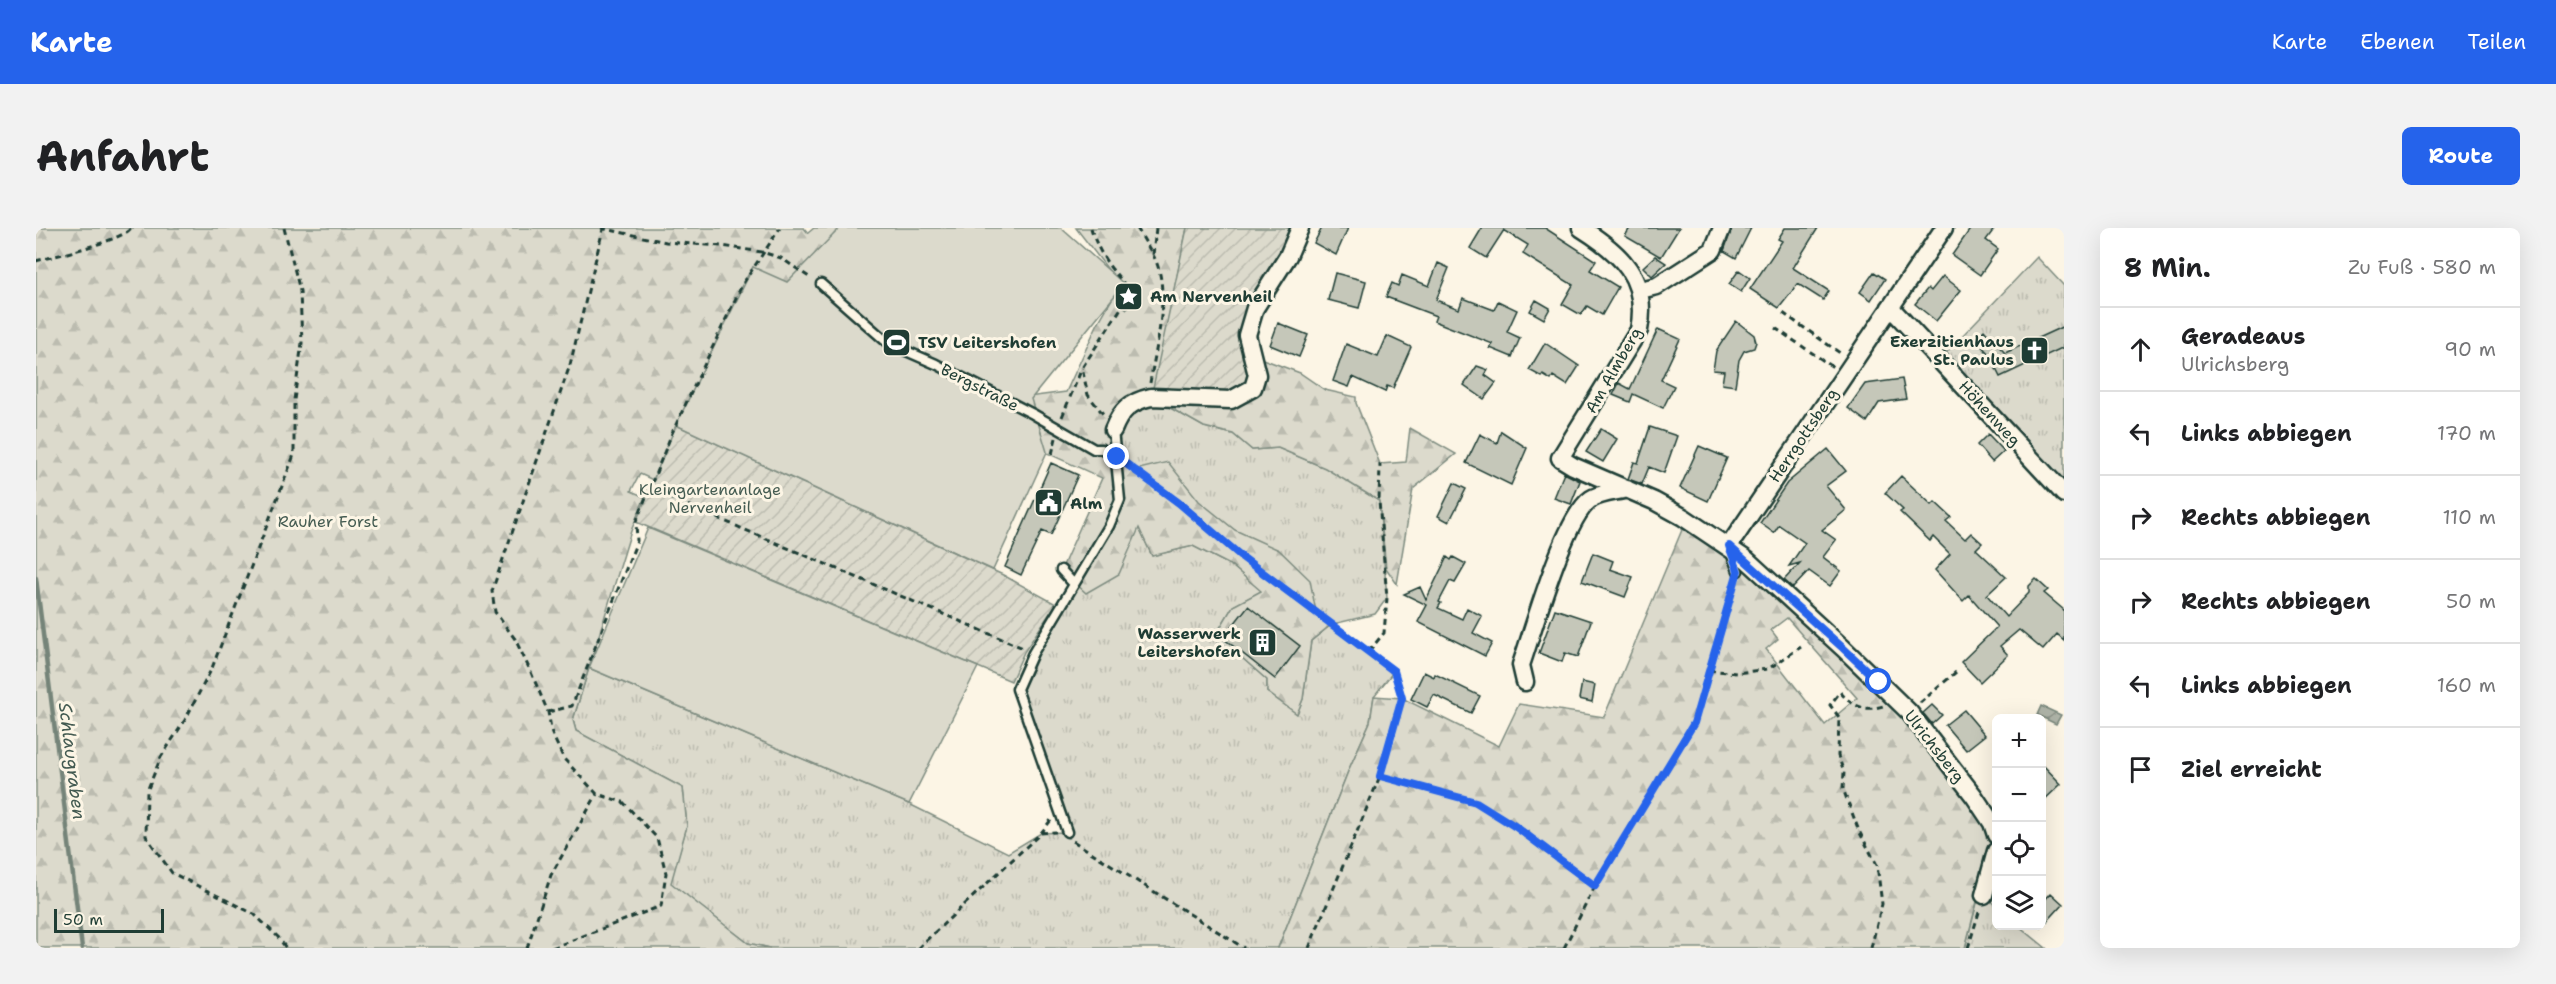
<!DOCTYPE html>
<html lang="de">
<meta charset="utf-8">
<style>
:root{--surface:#fff;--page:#f2f2f2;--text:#202124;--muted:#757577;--line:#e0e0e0;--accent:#2563eb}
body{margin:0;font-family:"Shantell Sans",sans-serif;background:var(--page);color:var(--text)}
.controls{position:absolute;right:18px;bottom:18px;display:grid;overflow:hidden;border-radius:9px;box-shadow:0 6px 24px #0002}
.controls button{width:54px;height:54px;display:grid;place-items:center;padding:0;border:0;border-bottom:2px solid var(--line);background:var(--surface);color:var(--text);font:30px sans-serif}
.scale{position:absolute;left:18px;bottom:15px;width:110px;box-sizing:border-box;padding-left:6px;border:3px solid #1f3d34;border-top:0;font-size:16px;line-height:21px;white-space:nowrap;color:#1f3d34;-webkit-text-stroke:4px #fcf5e5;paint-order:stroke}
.stop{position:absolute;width:18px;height:18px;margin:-14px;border:4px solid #2563eb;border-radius:50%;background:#fff}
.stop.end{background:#2563eb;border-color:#fff;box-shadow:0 2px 6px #0008}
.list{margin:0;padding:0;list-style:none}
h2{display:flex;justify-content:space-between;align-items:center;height:78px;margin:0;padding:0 24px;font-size:26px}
h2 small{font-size:20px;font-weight:400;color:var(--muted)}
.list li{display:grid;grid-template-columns:39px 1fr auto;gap:18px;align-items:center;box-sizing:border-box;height:84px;padding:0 24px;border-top:2px solid var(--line)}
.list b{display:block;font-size:22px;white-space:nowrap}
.list p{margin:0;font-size:20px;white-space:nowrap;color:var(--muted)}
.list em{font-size:20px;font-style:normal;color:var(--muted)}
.icon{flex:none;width:33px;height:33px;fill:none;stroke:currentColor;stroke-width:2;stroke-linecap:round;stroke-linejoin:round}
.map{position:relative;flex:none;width:2028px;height:720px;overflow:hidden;border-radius:9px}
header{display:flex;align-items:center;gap:36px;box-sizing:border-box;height:84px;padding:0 30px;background:var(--accent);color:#fff}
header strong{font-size:28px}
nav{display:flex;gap:33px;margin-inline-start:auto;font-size:21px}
.intro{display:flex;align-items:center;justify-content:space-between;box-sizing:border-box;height:144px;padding:0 36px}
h1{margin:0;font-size:42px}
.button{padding:15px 27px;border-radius:9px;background:var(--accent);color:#fff;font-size:21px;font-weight:700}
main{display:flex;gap:36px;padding:0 36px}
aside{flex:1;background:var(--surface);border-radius:9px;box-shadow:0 6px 24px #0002}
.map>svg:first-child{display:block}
</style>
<header>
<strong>Karte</strong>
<nav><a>Karte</a><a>Ebenen</a><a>Teilen</a></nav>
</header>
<div class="intro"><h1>Anfahrt</h1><a class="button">Route</a></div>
<main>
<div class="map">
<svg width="2028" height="720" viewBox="0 0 2028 720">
<defs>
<pattern id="grass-tufts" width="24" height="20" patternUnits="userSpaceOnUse" patternTransform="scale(1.5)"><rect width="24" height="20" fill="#dcdacc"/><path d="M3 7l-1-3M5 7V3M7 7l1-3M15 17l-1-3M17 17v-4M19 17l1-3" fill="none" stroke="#bcbcb0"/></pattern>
<pattern id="forest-firs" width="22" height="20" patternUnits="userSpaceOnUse" patternTransform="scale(1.5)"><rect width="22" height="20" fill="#dcdacc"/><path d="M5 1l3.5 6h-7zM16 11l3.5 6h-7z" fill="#bcbcb0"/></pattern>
<pattern id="park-crowns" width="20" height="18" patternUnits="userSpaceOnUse" patternTransform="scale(1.5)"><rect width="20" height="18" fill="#dcdacc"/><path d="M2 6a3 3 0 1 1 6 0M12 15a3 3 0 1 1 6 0" fill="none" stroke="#bcbcb0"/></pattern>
<pattern id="garden-furrows" width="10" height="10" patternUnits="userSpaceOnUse" patternTransform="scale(1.5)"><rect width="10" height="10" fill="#dcdacc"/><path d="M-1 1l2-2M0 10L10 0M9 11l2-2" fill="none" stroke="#bcbcb0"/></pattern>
<pattern id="water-waves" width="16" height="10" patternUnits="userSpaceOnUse" patternTransform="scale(1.5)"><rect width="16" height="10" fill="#aeb3a7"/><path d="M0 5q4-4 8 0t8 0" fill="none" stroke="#8d9389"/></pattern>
</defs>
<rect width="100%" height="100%" fill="#fcf5e5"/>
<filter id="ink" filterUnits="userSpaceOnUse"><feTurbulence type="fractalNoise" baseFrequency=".0167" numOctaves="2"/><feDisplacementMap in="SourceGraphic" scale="12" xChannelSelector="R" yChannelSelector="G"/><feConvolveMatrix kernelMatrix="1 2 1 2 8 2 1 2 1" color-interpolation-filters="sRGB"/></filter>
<g filter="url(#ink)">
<path fill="url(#grass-tufts)" stroke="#7e8c80" stroke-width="1.5" d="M2001 29 2028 58V261L1908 127Z
M1115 169 1168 199 1197 206 1216 222 1242 220 1290 240 1343 273 1351 370 1339 386 1297 396 1358 443 1338 468 1334 494 1313 541 1242 720H734L712 715 634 655 651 598 647 560 540 503 537 492 553 440 873 576 972 625 1005 605 1030 604 981 461 1037 355 1103 300 1116 328 1157 318 1196 338 1226 363 1197 378 1178 410 1204 428 1231 452V464L1261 485 1267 471 1275 413 1296 396 1081 229 1077 202Z
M1944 664 1960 678V698H1983L2010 720H1929Z"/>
<path fill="url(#forest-firs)" stroke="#7e8c80" stroke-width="1.5" fill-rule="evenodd" d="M0 0H768L772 5 778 0H856L992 169 1030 164 1062 95 1084 57 1040 0H1151L1116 169 1216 127 1264 145 1289 162 1320 169V175L1344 236 1370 234 1374 200 1420 226 1377 261 1361 356 1350 340 1343 273 1289 240 1242 220 1216 222 1197 206 1168 199 1115 169 1077 202 1081 229 1099 242 1132 234 1163 273 1199 302 1243 322 1274 352 1280 384 1296 396 1275 413 1267 471 1261 486 1231 464V452L1204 428 1178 410 1197 378 1225 363 1196 338 1157 318 1116 328 1103 300 1083 346 1050 365 1025 342 1066 250 797 127 717 39 706 57 617 252 604 246 595 263 609 269 595 303 537 492 540 503 647 560 651 598 635 655 712 715 734 720H0Z
M1648 297 1688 323 1803 425 1868 488 1951 599 1955 619 1929 720H1242L1313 541 1334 494 1338 468 1366 470 1463 518 1483 476 1568 489ZM1751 390 1821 470 1789 497 1730 421 1742 411 1735 402Z"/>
<path fill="url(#park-crowns)" stroke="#7e8c80" stroke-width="1.5" d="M1096 57 1100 69 1091 81 1082 74 1089 60Z"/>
<path fill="url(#garden-furrows)" stroke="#7e8c80" stroke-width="1.5" d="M1151 0H1264L1211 107 1221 147 1195 172 1115 169Z
M640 197 967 347 1020 376 988 424 975 453 600 294Z"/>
<path fill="#dcdacc" stroke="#7e8c80" stroke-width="1.5" d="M804 0H1025L1088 56 995 171 1011 224 957 342 640 197 717 39 751 54Z
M612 300 942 439 873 576 553 440Z"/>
<path fill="url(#water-waves)" stroke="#758479" stroke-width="1.5" d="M2005 478 2025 487 2020 496 2001 487Z"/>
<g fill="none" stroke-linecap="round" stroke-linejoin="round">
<path stroke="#758479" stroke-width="4.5" d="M0 350 46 720"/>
</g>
<path fill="#c5c7b9" stroke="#1f3d34" stroke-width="1.5" d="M1286 0H1312L1300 27 1278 15Z
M1446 0H1509L1560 33 1554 42 1582 59 1566 87 1551 78 1545 87 1526 76 1537 57 1487 26 1492 17 1468 2 1450 30 1434 20Z
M1594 0H1643L1625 29 1589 8Z
M1696 0H1715L1700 30 1688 23Z
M1749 0H1782L1757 40 1793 63 1787 72 1762 56 1743 80 1714 61 1746 13 1742 11Z
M1935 0H1959L1950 12 1962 21 1944 47 1916 27Z
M1619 28 1630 35 1616 48 1607 39Z
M1402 35 1413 40 1400 72 1423 81 1427 70 1458 82 1462 73 1481 82 1471 104 1484 110 1476 129 1454 120 1457 116 1398 93 1400 88 1350 69 1356 55 1362 58 1366 47 1393 58Z
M1703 42 1714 50 1705 64 1693 56Z
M1838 44 1849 51 1835 72 1824 64Z
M1299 45 1330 53 1323 80 1292 72Z
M1907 48 1925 62 1900 93 1879 76 1892 60 1895 63Z
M1500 72 1514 80 1508 91 1494 83Z
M1700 93 1718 107 1720 114 1718 120 1708 123 1703 132 1699 158 1686 156 1688 143 1677 142 1680 123Z
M1242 95 1272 107 1263 129 1234 117Z
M2028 98V119L1964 149 1952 125 1939 111 1948 102 1969 125Z
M1622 101 1644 111 1625 152 1638 158 1627 180 1597 166 1594 174 1577 167 1583 155 1594 161Z
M1351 108 1375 119 1357 160 1351 158 1349 164 1317 149 1313 159 1297 153 1310 116 1342 129Z
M1509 115 1543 138 1531 157 1517 148 1515 152 1507 147 1506 149 1493 142Z
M1441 138 1452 142 1449 147 1460 155 1448 171 1428 157Z
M1866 151 1870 171 1843 175 1831 194 1812 180 1829 156Z
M1614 199 1641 208 1628 245 1613 239 1606 256 1592 251 1598 234 1602 235Z
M1565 201 1581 211 1567 234 1550 224Z
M1465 203 1491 220 1475 257 1430 235 1444 206 1461 215Z
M1952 206 1968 223 1956 234 1941 217Z
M1663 218 1691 230 1672 273 1644 260Z
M1792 221 1810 243 1790 258 1810 282 1786 302 1800 312 1787 329 1805 343 1794 358 1773 343 1757 360 1748 352 1764 335 1753 338 1769 315 1743 297 1738 305 1724 295 1751 255Z
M1015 235 1042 247 1015 307 1006 303 985 347 969 339Z
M1528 245 1544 253 1535 276 1518 270Z
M1865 248 1896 277 1899 274 1915 289 1910 293 1929 311 1935 305 1946 315 1940 321 1970 349 1951 367 1970 389 1993 365V358L2000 351 2012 362 2008 365 2028 382V412L2021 406 2007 422 1983 402 1964 418 1972 427 1944 454 1925 434 1961 399 1933 367 1927 373 1899 342 1914 326 1897 309 1894 313 1864 284 1867 282 1849 265Z
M1418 255 1430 261 1413 294 1402 288Z
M1557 325 1577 333 1574 341 1597 349 1589 369 1546 353Z
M1411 329 1415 332 1417 329 1430 336 1419 355 1414 353 1403 374 1405 375 1402 380 1426 391 1431 380 1446 388 1437 405 1456 415 1449 428 1382 394 1391 377 1368 366 1384 359 1390 372Z
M1212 378 1264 418 1239 451 1187 410Z
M1519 381 1555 393 1542 429 1529 425 1526 434 1503 425Z
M1388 444 1398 449 1399 446 1444 468 1435 485 1398 467 1391 479 1375 471Z
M1546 454 1559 457 1556 474 1543 471Z
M1896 477 1906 487 1896 496 1887 485Z
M1928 482 1949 507 1930 522 1909 497Z
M2006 536 2025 556 2006 574Z
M2015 665 2027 676 2006 699V675Z"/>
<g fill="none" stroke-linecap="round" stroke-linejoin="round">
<defs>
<path id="lane" d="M785 56 852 115 900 136 997 186 1058 221H1066L1081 229
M1695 325 1702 343
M1025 342 1037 355
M1031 604 981 461 997 425 1073 298 1084 272 1077 202"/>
<path id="street" d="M1545 0C1585 25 1613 51 1603 102L1524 230 1537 238 1618 273 1647 289 1711 332 1807 420 1873 484 1938 568 1956 595 1960 607
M1604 62 1621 58 1677 22 1686 0
M1854 79 2028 266
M1077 202C1085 182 1094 174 1115 169L1195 172 1217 160 1221 147 1211 107 1219 80 1252 28 1264 0
M1693 318 1908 0
M1489 454 1485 437C1497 403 1528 289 1555 271 1564 265 1580 264 1591 261
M1948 667 1960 623"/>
</defs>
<use href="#lane" stroke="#1f3d34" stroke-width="13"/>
<use href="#street" stroke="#1f3d34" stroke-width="21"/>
<path stroke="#1f3d34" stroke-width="3" stroke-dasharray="6 4.5" stroke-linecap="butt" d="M248 0 264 63 266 115 258 172V227L176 440 149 492 125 529 111 563 110 608 136 645 218 686 242 709 250 720
M565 0 630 14 686 18 726 24 745 30 776 51
M1055 0C1059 14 1066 28 1075 40 1083 50 1090 55 1093 68L1046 140 1052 167 1068 187
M1101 0 1117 27 1120 0
M0 33C18 28 86 13 95 0
M1747 85 1804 125
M1739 100 1797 139
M1114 155C1120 118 1136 60 1117 27
M1026 189 1046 140
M1016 226 1020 210
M1092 238 1144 275 1206 329 1358 443 1366 470 1344 548 1440 574 1480 599 1559 658
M613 261 987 420
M1333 423 1348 405 1351 370 1343 273 1344 236
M1673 442 1700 445 1732 441 1765 419
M1884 475 1920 444
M512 484 536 478 601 313 600 294 636 205 706 57 744 0
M1005 605 1020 604
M1037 613 1208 720
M491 720 515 647 561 566
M516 720 625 678 630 645 621 610 587 574 561 566 528 531 516 506 512 484 494 442 479 411 459 384 456 363 534 137 567 1
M882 720 1005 605 1015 592
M1273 720 1344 548
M1528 720 1559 658 1658 495 1699 353
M1835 720 1846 676 1841 637 1823 603 1807 561 1808 544 1802 528 1803 489 1794 477 1804 464C1816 478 1828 484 1847 478
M1932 720 1944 681"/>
<use href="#lane" stroke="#fcf5e5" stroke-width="8"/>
<use href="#street" stroke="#fcf5e5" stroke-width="16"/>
</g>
</g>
<g fill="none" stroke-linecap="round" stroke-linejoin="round" filter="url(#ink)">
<path stroke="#2563eb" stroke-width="8" d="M1081 229 1143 275 1206 329 1358 443 1366 470 1344 548 1440 574 1480 599 1559 658 1658 495 1702 343 1693 318 1807 420 1843 454"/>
</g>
<defs>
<symbol id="sight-square" viewBox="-11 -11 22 22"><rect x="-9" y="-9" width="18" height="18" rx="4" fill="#1f3d34" stroke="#fcf5e5"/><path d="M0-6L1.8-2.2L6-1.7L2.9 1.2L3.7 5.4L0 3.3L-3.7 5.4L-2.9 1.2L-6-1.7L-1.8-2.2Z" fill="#fff"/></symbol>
<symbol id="stadium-square" viewBox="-11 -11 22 22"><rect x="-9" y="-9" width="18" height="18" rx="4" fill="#1f3d34" stroke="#fcf5e5"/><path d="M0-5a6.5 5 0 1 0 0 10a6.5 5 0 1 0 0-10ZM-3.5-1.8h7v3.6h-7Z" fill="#fff"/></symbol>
<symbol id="church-square" viewBox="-11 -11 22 22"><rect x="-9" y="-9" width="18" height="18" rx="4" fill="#1f3d34" stroke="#fcf5e5"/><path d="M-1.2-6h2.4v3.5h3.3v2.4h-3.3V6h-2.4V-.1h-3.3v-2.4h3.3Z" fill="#fff"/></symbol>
<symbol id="civic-square" viewBox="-11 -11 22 22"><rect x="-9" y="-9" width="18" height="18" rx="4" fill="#1f3d34" stroke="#fcf5e5"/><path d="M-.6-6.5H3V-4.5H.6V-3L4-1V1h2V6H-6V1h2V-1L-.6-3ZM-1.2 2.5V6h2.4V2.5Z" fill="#fff"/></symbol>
<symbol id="building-square" viewBox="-11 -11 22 22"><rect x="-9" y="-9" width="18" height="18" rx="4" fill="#1f3d34" stroke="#fcf5e5"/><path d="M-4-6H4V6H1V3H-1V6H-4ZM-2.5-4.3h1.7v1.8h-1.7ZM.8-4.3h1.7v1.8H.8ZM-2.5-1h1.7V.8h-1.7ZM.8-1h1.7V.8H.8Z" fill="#fff"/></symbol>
</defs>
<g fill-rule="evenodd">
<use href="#sight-square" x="1076" y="52" width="33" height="33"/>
<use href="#stadium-square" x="844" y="98" width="33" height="33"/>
<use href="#church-square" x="1982" y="106" width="33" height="33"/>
<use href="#civic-square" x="996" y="258" width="33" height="33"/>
<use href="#building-square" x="1210" y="398" width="33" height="33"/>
</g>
<g text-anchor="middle" stroke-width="6" stroke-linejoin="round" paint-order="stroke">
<g font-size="16" font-weight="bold" fill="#1f3d34" stroke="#fcf5e5" text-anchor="start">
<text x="1114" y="74">Am Nervenheil</text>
<text x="1978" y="119" text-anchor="end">Exerzitienhaus<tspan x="1978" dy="18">St. Paulus</tspan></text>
<text x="882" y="120">TSV Leitershofen</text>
<text x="1034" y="281">Alm</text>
<text x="1205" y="411" text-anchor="end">Wasserwerk<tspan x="1205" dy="18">Leitershofen</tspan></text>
</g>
<g font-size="16" fill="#1f3d34" stroke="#fcf5e5">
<text transform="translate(1577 142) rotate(-60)" y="6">Am Almberg</text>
<text transform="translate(944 159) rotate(27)" y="6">Bergstraße</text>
<text transform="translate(1954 185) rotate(47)" y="6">Höhenweg</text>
<text transform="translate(1767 207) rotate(-56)" y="6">Herrgottsberg</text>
<text transform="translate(1899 518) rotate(52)" y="6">Ulrichsberg</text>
</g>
<g font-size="16" fill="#455c52" stroke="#fcf5e5">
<text x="674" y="267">Kleingartenanlage<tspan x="674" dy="18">Nervenheil</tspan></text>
<text x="292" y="299">Rauher Forst</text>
</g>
<g font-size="18" font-style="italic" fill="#435a51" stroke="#fcf5e5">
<text transform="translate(36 533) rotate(83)" y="6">Schlaugraben</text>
</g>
</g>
</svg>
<div class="controls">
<button>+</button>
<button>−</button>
<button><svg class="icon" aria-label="locate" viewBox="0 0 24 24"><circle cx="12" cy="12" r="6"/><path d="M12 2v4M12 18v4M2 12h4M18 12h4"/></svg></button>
<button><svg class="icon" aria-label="layers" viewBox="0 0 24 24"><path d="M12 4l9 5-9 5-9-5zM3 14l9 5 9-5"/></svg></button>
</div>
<div class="scale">50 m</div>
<div class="stop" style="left:1843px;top:454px"></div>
<div class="stop end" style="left:1081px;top:229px"></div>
</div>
<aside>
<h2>8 Min.<small>Zu Fuß · 580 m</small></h2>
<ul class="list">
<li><svg class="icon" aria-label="ahead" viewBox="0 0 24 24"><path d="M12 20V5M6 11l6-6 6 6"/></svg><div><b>Geradeaus</b><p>Ulrichsberg</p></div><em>90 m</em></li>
<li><svg class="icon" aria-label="left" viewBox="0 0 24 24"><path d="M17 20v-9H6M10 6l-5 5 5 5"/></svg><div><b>Links abbiegen</b></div><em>170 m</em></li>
<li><svg class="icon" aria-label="right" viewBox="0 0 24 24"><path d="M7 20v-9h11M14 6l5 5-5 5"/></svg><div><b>Rechts abbiegen</b></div><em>110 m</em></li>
<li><svg class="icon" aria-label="right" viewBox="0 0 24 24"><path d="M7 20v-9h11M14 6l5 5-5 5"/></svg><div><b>Rechts abbiegen</b></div><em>50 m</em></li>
<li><svg class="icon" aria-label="left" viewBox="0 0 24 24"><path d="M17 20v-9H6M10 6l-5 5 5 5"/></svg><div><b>Links abbiegen</b></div><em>160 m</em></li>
<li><svg class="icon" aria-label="arrive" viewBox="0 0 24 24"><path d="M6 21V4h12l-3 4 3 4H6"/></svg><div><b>Ziel erreicht</b></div></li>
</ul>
</aside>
</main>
